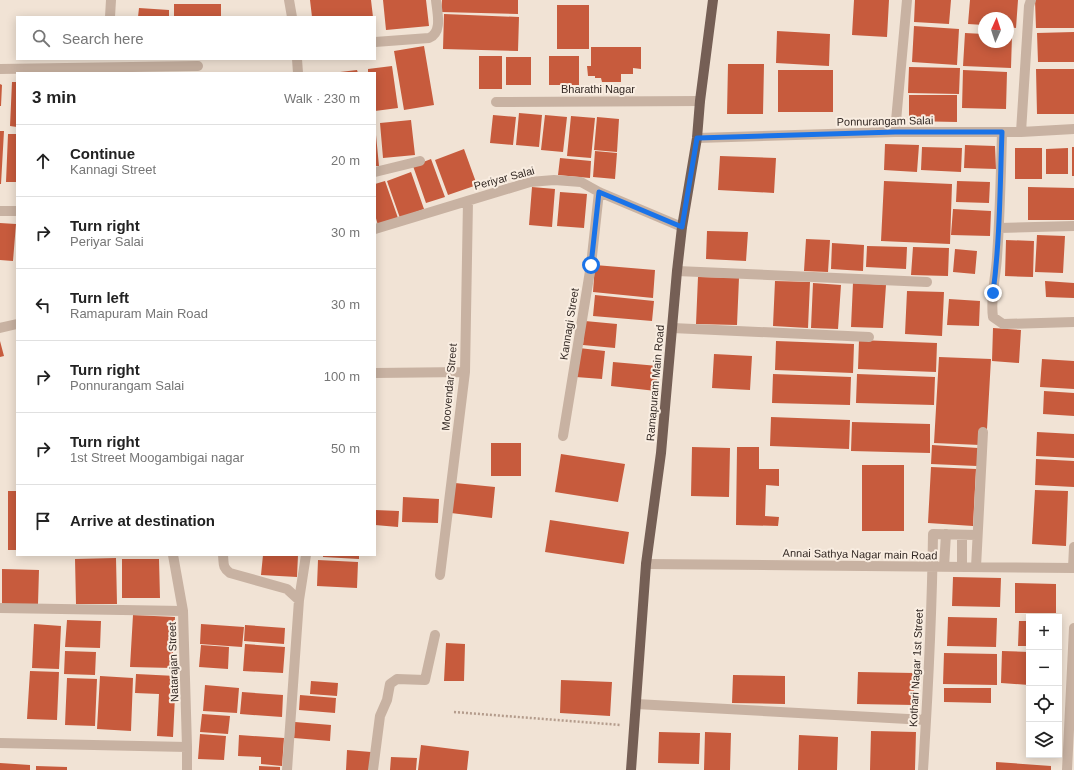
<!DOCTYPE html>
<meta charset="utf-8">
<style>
:root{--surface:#fff;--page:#f6f6f6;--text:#222;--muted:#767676;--line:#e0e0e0}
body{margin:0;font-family:Arial,sans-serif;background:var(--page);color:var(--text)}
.controls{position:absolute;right:12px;bottom:12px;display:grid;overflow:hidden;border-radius:0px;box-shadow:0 2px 10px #0003}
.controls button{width:36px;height:36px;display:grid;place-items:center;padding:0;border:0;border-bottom:1px solid var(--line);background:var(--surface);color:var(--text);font:20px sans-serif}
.compass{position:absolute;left:978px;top:12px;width:36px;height:36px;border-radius:50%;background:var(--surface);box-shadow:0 2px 10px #0003;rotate:3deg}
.stop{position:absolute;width:12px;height:12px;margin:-9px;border:3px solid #1a73e8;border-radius:50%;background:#fff}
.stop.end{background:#1a73e8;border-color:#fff;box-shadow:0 1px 4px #0008}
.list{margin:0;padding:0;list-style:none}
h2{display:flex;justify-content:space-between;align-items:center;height:52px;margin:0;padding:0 16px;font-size:17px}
h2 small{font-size:13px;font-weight:400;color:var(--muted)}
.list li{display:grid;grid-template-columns:26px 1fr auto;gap:12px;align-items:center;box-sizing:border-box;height:72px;padding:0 16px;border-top:1px solid var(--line)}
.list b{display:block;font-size:15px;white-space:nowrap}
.list p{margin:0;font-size:13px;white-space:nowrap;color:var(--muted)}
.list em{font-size:13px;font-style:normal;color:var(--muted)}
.icon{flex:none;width:22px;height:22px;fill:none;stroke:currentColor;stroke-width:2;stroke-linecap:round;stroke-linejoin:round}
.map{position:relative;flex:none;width:1074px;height:770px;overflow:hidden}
.search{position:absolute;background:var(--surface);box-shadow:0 2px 10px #0003;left:16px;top:16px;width:360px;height:44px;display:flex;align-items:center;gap:10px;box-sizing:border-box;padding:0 14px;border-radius:0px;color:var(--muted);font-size:15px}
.panel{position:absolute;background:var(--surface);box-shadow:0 2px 10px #0003;left:16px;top:72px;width:360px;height:484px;border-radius:0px}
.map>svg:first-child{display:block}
</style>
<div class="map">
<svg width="1074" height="770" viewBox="0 0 1074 770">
<rect width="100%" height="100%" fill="#f1e3d5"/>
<path fill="#c75b3d" d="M310 0H371L373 17H312Z
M383 0H426L429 26 386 30Z
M442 0H518V14L441 12Z
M854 0H889L887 37 852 35Z
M915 0H951L949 24 914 22Z
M970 0H1018L1016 28 1008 27V18H984V25L968 24Z
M1035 0H1074V28H1036Z
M174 4H221V17H174Z
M557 5H589V49H557Z
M139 8 169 10V17H138Z
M444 14 519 17 518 51 443 49Z
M914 26 959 29 957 65 912 62Z
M777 31 830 34 829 66 776 63Z
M1074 32V62H1038L1037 33Z
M965 33 984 34V42H1008V34L1012 35 1011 68 963 66Z
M424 46 434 105 404 110 394 51Z
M591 47H641V69L633 68V74H621V82H602L601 78H595V76H588L587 66H591Z
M479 56H502V89H479Z
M549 56H579V85H549Z
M506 57H531V85H506Z
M728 64H764L763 114H727Z
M392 66 398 108 375 111V73H368V69Z
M909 67 960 68 959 94 908 93Z
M1036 69H1074V114H1037Z
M357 70 358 73H340V72Z
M778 70H833V112H778Z
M963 70 1007 72 1006 109 962 108Z
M12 82H17V127L10 126Z
M0 84 2 85 1 106H0Z
M909 95H957V122L909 121Z
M519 113 542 115 539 147 516 145Z
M493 115 516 117 513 145 490 143Z
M545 115 567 117 563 152 541 150Z
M571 116 595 118 591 158 567 156Z
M597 117 619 119 617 152 594 150Z
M411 120 415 155 383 158 380 123Z
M0 131H4L1 184H0Z
M8 134H17V182H6Z
M375 135H376L379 166H375Z
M885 144 919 145 917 172 884 170Z
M965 145 995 146 996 169 964 168Z
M922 147 962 148 961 172 921 170Z
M1072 147H1074V176H1072Z
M1015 148H1042V179H1015Z
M1068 148V174H1046V149Z
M464 149 477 185 448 195 435 160Z
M595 151 617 153 615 179 593 177Z
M720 156 776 158 774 193 718 190Z
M560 158 591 161 590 178 558 175Z
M431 159 445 197 426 203 413 166Z
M411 172 424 209 400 218 387 181Z
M385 181 398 218 378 225 375 215V184Z
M884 181 952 184 950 244 881 241Z
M957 181 990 182 989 203 956 202Z
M532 187 555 189 552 227 529 225Z
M1028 187 1074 188V220H1028Z
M560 192 587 194 584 228 557 226Z
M953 209 991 211 990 236 951 235Z
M0 223 16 224 13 261 0 260Z
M707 231 748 232 746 261 706 259Z
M1037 235 1065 236 1063 273 1035 272Z
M806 239 830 240 828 272 804 271Z
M1006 240 1034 241 1033 277 1005 276Z
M832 243 864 245 863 271 831 269Z
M867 246 907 247 906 269 866 267Z
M913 247 949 248 948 276 911 275Z
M955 249 977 251 975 274 953 272Z
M595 265 655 270 653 298 593 292Z
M698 277 739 278 737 325 696 324Z
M775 281 810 282 808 328 773 326Z
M1045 281 1074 283V298L1046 297Z
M813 283 841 285 838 329 811 328Z
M853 283 886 285 883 328 851 327Z
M907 291 944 292 942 336 905 334Z
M595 295 654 301 652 321 593 316Z
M949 299 980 301 979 326 947 325Z
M585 321 617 324 615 348 583 345Z
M993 328 1021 330 1019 363 992 361Z
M859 340 937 343 936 372 858 369Z
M0 341 4 356 0 357Z
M776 341 854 344 853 373 775 370Z
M579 348 605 351 602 379 576 377Z
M714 354 752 356 750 390 712 388Z
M939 357 991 359 987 429 981 428 980 445 934 443Z
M1042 359 1074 361V389L1040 387Z
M613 362 658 366 656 391 611 386Z
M773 374 851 377 850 405 772 403Z
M857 374 935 377 934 405 856 403Z
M1044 391 1074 393V416L1043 414Z
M771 417 850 420 849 449 770 446Z
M852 422 930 424V453L851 451Z
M1037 432 1074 434V458L1036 456Z
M491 443H521V476H491Z
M932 445 978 448 977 466 931 464Z
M692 447 730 448 729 497 691 496Z
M737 447H759V469H779V486L766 485 765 516 779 517 778 526 736 525Z
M561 454 625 464 618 502 555 492Z
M1036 459 1074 461V487L1035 485Z
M862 465H904V531H862Z
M931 467 976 469 973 526 928 523Z
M455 483 495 487 492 518 451 513Z
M1035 490 1068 491 1066 546 1032 544Z
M8 491H17V550H8Z
M403 497 439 499 438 523 402 522Z
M375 510 399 511 398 527 375 525Z
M550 520 629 532 624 564 545 552Z
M263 555H298L297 577 261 575Z
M323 555H359V559L323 557Z
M116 558 117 604H76L75 559Z
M122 559H159L160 598H122Z
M318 560 358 562 357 588 317 586Z
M2 569 39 570 38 604H2Z
M953 577 1001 578 1000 607 952 606Z
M1015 583 1056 584V613H1015Z
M133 615 175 617 172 668 130 667Z
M948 617 997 618 996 647 947 646Z
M67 620 101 621 100 648 65 647Z
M1019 621H1029V646H1018Z
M34 624 61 626 59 669 32 668Z
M201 624 244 627 242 647 200 644Z
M245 625 285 628 284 644 244 641Z
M446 643 465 644 464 681H444Z
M245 644 285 647 283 673 243 671Z
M201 645 229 647 228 669 199 667Z
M65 651 96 652 95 675 64 674Z
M1002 651 1029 652V685L1001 683Z
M944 653 997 654V685L943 684Z
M30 671 59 672 57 720 27 719Z
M858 672 914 673V705L857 704Z
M136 674 176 676 173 737 157 736 159 694 135 693Z
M733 675 785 676V704L732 703Z
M100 676 133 678 131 731 97 729Z
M67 678 97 679 95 726 65 725Z
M561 680 612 682 610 716 560 713Z
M311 681 338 683 337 696 310 694Z
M205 685 239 688 237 713 203 711Z
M944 688H991V703L944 702Z
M242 692 283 695 282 717 240 714Z
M300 695 336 698 335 713 299 710Z
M202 714 230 716 228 734 200 732Z
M295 722 331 725 330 741 294 738Z
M871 731 916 732 915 770H870Z
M659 732 700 733 699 764 658 763Z
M705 732 731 733 730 770H704Z
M200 734 226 736 224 760 198 759Z
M239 735 284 738 282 766 261 764V757L238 756Z
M799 735 838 737 837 770H798Z
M421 745 469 751 467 770H418Z
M347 750 371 752 369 770H346Z
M391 757 417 758 416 770H390Z
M996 762 1051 766V770H996Z
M0 763 30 765V770H0Z
M36 766 67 767V770H36Z
M259 766 280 767V770H259Z"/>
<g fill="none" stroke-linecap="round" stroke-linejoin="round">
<path stroke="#b49c8c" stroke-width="2.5" stroke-dasharray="2 2" stroke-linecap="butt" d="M454 712 621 725"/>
<path stroke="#c8b2a2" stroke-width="10" d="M289 0 292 17
M110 17 111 0
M375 42 429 38C443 32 437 12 436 0
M297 59 298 73
M0 69 198 66
M496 102 700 101
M895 132 907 0
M1002 132C1001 173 1000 215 997 257 996 277 990 297 993 317L1003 324 1074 322
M1021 132 1029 6 1031 0
M697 138 895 132H1021L1074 129
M375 172 420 161
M0 211H17
M999 228 1074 226
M375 229 530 182 554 180 581 182 599 192 682 227
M677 271 927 282
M0 328 17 324
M672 328 869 337
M375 373 465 372
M563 436 591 265 599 192
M173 555 183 611 187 747V770
M223 555C224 564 222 567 230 573L287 589 299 600
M646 564 1074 568
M944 567 946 534
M962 567V535
M976 567 983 432
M1073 568 1074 547
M440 575 465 372 468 201
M0 608 183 611
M636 704 926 720
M0 743 187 747
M287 770 299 600 306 555
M373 770 380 716 387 700 390 684 397 679 425 680 435 635
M923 770C928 692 932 613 933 534L977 535
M1067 770 1074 628"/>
<path stroke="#755f55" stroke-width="10" d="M631 770 646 564 661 453 677 271 682 227 697 138 700 101 713 0"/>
</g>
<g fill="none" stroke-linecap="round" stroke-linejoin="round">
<path stroke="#1a73e8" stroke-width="5" d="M591 265 599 192 682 227 697 138 895 132H1002C1000 186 1000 240 993 293"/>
</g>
<g text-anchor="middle" stroke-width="4" stroke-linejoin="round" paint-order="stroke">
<g font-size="11" fill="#332924" stroke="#f9ede1">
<text x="598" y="93">Bharathi Nagar</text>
<text transform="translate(885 121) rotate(-1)" y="4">Ponnurangam Salai</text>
<text transform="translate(504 178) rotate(-15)" y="4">Periyar Salai</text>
<text transform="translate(569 324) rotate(-81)" y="4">Kannagi Street</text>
<text transform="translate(655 383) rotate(-85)" y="4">Ramapuram Main Road</text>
<text transform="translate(449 387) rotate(-85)" y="4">Moovendar Street</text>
<text transform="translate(860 554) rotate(1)" y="4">Annai Sathya Nagar main Road</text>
<text transform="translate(173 662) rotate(-92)" y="4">Natarajan Street</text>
<text transform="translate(916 668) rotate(-87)" y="4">Kothari Nagar 1st Street</text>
</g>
</g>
</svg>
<div class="controls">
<button>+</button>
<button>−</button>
<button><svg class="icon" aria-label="locate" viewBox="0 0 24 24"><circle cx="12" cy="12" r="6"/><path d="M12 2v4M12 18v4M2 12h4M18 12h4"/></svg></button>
<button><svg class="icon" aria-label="layers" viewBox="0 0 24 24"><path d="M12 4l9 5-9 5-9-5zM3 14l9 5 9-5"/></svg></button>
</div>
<svg class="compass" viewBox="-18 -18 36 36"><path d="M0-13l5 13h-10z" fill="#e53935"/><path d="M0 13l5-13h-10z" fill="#767676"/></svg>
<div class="stop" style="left:591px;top:265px"></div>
<div class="stop end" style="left:993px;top:293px"></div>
<div class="search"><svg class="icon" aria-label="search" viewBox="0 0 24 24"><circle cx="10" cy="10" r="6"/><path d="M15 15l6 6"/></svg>Search here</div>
<section class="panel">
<h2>3 min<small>Walk · 230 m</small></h2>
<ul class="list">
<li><svg class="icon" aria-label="ahead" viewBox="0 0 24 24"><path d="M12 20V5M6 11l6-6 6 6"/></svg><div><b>Continue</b><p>Kannagi Street</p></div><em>20 m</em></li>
<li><svg class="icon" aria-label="right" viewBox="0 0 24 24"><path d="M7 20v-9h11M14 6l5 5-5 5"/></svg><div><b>Turn right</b><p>Periyar Salai</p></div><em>30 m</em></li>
<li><svg class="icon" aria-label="left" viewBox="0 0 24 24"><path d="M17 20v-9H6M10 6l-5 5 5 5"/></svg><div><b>Turn left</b><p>Ramapuram Main Road</p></div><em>30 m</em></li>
<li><svg class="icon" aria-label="right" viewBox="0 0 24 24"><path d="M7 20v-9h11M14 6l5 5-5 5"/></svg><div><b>Turn right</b><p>Ponnurangam Salai</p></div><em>100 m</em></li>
<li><svg class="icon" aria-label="right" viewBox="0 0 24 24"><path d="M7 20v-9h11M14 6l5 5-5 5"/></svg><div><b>Turn right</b><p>1st Street Moogambigai nagar</p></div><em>50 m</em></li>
<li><svg class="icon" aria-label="arrive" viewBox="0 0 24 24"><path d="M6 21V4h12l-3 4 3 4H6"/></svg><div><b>Arrive at destination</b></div></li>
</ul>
</section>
</div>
